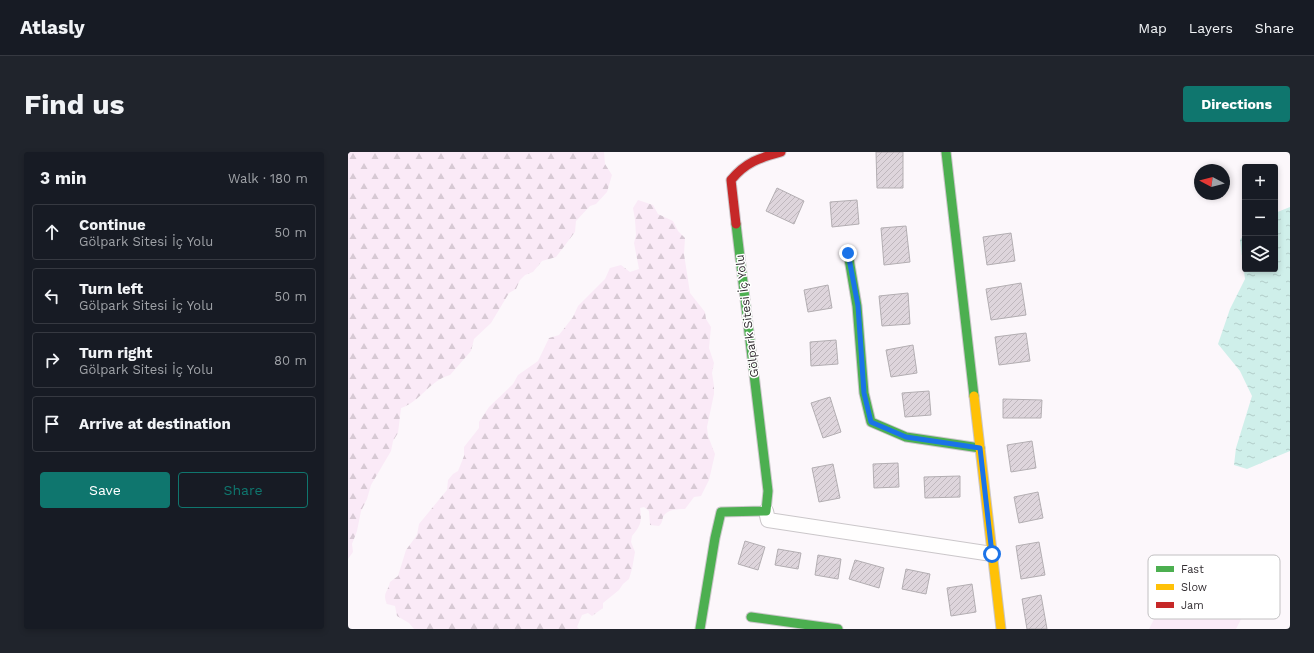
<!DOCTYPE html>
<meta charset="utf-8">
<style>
:root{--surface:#171b24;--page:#20242c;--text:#f1f3f6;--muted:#9ea1a6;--line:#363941;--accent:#0f766e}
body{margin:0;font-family:"Work Sans",sans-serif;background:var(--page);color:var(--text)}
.controls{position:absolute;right:12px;top:12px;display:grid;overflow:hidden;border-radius:4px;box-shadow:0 2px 6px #0003}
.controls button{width:36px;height:36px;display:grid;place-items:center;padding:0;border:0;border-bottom:1px solid var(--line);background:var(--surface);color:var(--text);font:20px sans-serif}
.compass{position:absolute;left:846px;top:12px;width:36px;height:36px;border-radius:50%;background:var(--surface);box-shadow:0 2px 6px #0003;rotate:277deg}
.stop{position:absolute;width:12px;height:12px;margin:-9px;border:3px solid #1a73e8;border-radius:50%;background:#fff}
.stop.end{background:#1a73e8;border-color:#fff;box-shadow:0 1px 4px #0008}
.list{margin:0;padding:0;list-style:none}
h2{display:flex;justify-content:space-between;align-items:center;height:52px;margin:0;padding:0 16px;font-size:17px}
h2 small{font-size:13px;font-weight:400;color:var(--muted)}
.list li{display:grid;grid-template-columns:26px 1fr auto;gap:12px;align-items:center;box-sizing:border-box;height:56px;margin:0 8px 8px;padding:0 8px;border:1px solid var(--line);border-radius:4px}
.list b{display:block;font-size:15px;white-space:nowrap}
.list p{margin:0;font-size:13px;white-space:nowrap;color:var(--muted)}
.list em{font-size:13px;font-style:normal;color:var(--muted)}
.actions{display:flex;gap:8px;padding:12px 16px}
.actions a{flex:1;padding:9px 0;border:1px solid var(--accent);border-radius:4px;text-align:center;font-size:14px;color:var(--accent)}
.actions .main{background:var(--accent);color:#fff}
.icon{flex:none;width:22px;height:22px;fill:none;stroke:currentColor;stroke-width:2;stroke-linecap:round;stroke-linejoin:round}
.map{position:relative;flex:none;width:942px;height:477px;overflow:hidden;border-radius:4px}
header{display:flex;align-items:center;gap:24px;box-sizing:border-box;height:56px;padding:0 20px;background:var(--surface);border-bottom:1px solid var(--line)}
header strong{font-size:19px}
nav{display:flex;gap:22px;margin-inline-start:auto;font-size:14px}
.intro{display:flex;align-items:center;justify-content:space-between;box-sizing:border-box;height:96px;padding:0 24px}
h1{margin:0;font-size:28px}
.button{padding:10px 18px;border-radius:4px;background:var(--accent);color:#fff;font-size:14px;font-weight:700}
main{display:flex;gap:24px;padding:0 24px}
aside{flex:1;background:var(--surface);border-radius:4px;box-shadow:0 2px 6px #0003}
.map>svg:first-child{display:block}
</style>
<header>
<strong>Atlasly</strong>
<nav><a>Map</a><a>Layers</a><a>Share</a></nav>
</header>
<div class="intro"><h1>Find us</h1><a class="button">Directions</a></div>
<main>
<aside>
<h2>3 min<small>Walk · 180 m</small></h2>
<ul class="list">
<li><svg class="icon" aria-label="ahead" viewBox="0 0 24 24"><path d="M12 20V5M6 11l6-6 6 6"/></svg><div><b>Continue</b><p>Gölpark Sitesi İç Yolu</p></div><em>50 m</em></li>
<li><svg class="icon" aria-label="left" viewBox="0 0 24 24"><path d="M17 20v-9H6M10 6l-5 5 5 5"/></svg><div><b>Turn left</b><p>Gölpark Sitesi İç Yolu</p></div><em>50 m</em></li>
<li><svg class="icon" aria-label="right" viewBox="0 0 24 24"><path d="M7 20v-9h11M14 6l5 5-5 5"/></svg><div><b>Turn right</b><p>Gölpark Sitesi İç Yolu</p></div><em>80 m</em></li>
<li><svg class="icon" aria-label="arrive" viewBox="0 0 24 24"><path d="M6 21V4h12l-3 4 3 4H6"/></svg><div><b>Arrive at destination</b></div></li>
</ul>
<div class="actions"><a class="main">Save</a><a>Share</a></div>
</aside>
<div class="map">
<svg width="942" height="477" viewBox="0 0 942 477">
<defs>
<pattern id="forest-firs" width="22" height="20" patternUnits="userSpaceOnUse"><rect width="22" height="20" fill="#faeaf7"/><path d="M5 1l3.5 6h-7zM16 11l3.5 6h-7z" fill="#d7c9d4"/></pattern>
<pattern id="water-ripples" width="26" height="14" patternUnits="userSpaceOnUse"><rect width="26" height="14" fill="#cfefea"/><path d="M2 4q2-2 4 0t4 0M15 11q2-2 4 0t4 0" fill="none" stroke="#b2cdc9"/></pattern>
<pattern id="building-hatch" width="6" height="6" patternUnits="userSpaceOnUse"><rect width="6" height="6" fill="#ded5dc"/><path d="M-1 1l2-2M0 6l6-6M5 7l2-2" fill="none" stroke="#bfb7bd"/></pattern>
</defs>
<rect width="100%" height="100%" fill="#fcf7fb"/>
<path fill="#faeaf7" d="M849 410 908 438 888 477H801L818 444 830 447Z"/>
<path fill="url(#forest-firs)" d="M0 0H256L257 12 264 23 259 40 248 52 242 54 228 69 227 80 208 105 194 109 185 120 177 123 172 128 168 137 161 141 143 171 126 187 123 199 102 223C82 228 72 250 53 256L50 281 45 289 43 299 23 333 19 347 13 359 9 379 4 392 5 400 0 407Z
M290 48 305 53 310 62 325 69 330 79 337 86 336 102 342 141 357 160 358 167 363 175 361 196 366 211 364 221 366 234V242L359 275 360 284 367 302 361 328 353 344 346 345 337 357C329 357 319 357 315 365 314 369 314 371 311 374L302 373 301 359 296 355 292 356C294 369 293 374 284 384L283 390 287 400 284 417 281 427 275 432 271 438 255 451V456L244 464 240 461 234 463 229 475 231 477H66L61 471 49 464 47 454 39 452C34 441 40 440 42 430L50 424 58 398 69 383 71 372 99 338 100 328 105 322 110 319 116 304V295L131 276V270L141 255 165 232 170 223 190 209 201 186 211 183 225 165 230 154 257 127 262 116 273 113 282 120 291 117 286 91 288 83 287 68 285 56Z"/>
<path fill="url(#water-ripples)" d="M942 55V299L899 317 886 313 888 296 904 244 892 219 870 192 882 157 897 127 892 88 897 81V117H927V61Z"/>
<path fill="url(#building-hatch)" stroke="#b3aeb2" d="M528 0H555V36H529Z
M429 36 456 49 446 72 418 59Z
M509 48 511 72 484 75 482 50Z
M558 74 562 110 536 113 533 76Z
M663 81 667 109 639 113 635 85Z
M673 131 678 163 643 168 638 137Z
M480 133 484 156 460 160 456 138Z
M560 141 562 172 534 174 531 144Z
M678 181 682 209 651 213 647 185Z
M488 188 490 212 463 214 462 190Z
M565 193 569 221 543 225 538 198Z
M581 239 583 263 557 265 554 241Z
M482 245 493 280 475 286 463 251Z
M655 247 694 248 693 266H655Z
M684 289 688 316 663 320 659 293Z
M550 311 551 335 526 336 525 312Z
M485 312 492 346 471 350 464 316Z
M612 324V345L577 346 576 325Z
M690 340 695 366 671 371 666 345Z
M397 389 417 395 410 418 390 412Z
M691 390 697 423 673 427 668 394Z
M430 397 453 401 450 417 427 413Z
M470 403 493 407 490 427 467 423Z
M507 408 536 416 531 436 501 427Z
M558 417 582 422 578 442 554 437Z
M624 432 628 460 603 464 599 436Z
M693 443 699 477H679L674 447Z"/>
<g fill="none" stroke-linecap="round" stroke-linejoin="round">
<defs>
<path id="street" d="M418 359 420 368 644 402"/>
<path id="fast" d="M598 0 626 244
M500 101 509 154 516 241 523 270 558 285 632 296
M403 465 490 477
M352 477 367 386 373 360 418 359 420 339 388 72"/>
<path id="slow" d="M626 244 653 477"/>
<path id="jam" d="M388 72 383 28C398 10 411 6 433 0"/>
</defs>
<use href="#street" stroke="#cbc7ca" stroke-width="16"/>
<use href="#fast" stroke="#cbc7ca" stroke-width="11"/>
<use href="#slow" stroke="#cbc7ca" stroke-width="11"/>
<use href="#jam" stroke="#cbc7ca" stroke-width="11"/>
<use href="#street" stroke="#fffefe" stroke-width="14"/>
<use href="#fast" stroke="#4caf50" stroke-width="9"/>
<use href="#slow" stroke="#ffc107" stroke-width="9"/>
<use href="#jam" stroke="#c62828" stroke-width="9"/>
</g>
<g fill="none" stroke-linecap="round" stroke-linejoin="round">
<path stroke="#1a73e8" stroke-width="5" d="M500 101 510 154 516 241 523 270 558 285 632 296 644 402"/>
</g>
<g text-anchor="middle" stroke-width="3" stroke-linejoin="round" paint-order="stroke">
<g font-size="12" fill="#332e32" stroke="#fff">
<text transform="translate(399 164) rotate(-97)" y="4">Gölpark Sitesi İç Yolu</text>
</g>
</g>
<rect x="800" y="403" width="132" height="64" rx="6" fill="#fff" stroke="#c2c0c2" stroke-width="1"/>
<rect x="808" y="414" width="18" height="6" fill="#4caf50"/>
<rect x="808" y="432" width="18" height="6" fill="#ffc107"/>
<rect x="808" y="450" width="18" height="6" fill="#c62828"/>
<g font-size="11" fill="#332e32">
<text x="833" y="421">Fast</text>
<text x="833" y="439">Slow</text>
<text x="833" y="457">Jam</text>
</g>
</svg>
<div class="controls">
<button>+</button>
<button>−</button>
<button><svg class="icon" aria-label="layers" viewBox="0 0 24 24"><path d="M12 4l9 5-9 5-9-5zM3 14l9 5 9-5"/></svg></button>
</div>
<svg class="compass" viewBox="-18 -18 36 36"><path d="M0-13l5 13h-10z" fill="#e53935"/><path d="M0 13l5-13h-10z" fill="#9ea1a6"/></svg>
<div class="stop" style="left:644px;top:402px"></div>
<div class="stop end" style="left:500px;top:101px"></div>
</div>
</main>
